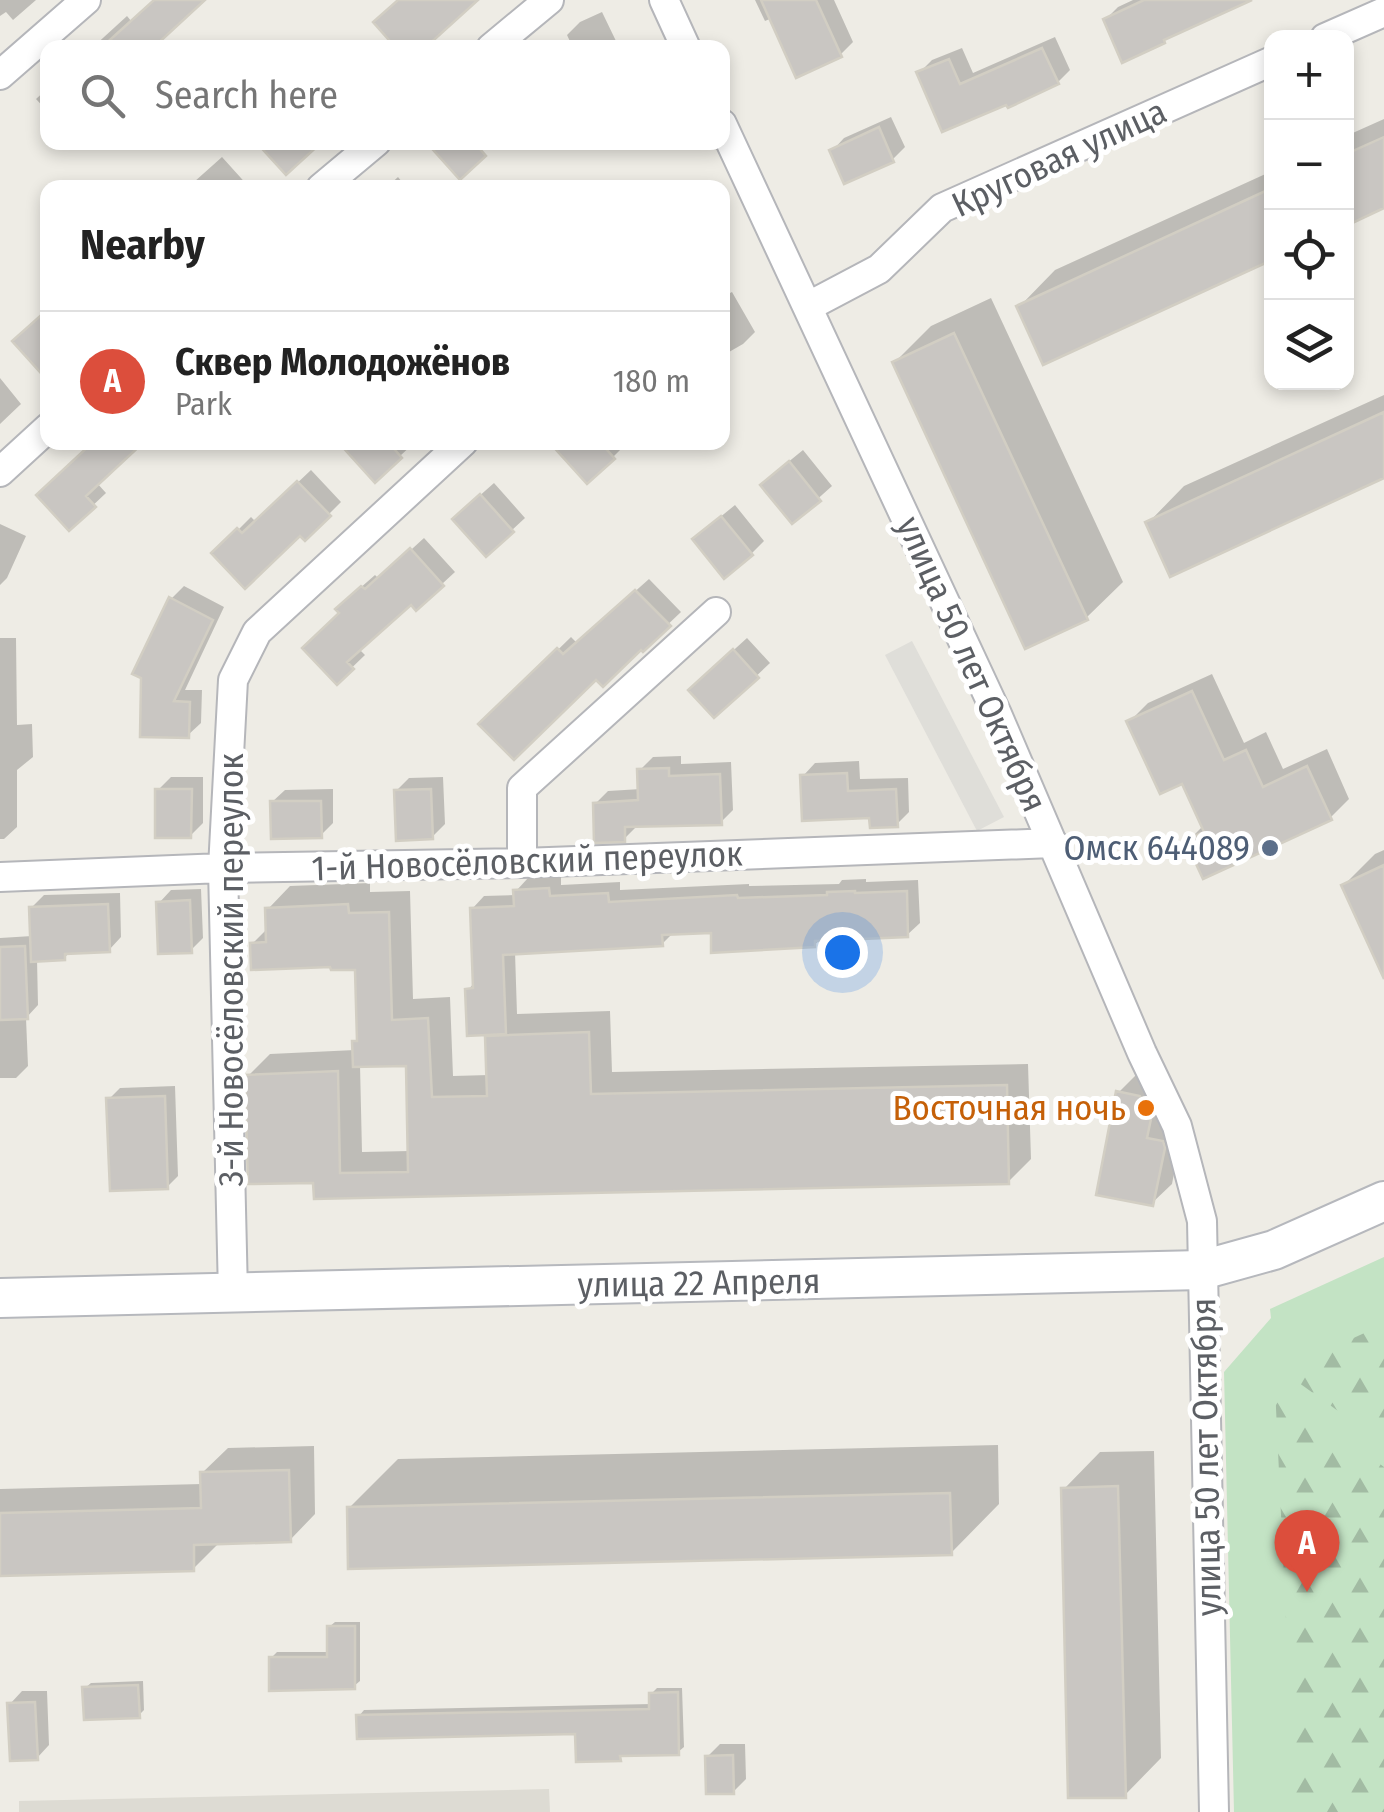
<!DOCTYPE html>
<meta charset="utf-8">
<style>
:root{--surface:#fff;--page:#f6f6f6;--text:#222;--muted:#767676;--line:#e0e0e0;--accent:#dc4e3c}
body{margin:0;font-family:"Fira Sans Condensed",sans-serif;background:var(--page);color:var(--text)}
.controls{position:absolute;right:30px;top:30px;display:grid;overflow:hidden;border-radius:20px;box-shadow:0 5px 15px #0003}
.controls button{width:90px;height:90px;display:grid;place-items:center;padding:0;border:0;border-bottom:2px solid var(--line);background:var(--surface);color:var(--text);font:50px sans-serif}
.you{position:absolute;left:842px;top:952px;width:35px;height:35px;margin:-25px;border:8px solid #fff;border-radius:50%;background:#1a73e8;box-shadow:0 0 0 15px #1a73e833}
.badge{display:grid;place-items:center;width:65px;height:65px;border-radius:50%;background:var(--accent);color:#fff;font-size:32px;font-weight:700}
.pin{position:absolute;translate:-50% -82px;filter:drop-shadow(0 2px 5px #0008)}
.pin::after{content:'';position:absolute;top:52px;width:35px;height:30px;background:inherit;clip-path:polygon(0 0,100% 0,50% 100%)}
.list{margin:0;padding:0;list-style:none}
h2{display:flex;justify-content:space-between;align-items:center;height:130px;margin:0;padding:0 40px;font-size:42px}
h2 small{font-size:32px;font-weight:400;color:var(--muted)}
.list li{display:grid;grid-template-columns:65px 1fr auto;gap:30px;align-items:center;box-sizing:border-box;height:140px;padding:0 40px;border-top:2px solid var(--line)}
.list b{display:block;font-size:38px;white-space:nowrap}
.list p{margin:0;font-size:32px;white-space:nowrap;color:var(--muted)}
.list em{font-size:32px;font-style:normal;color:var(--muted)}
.icon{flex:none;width:55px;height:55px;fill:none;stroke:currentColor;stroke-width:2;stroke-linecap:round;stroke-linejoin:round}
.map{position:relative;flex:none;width:1384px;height:1812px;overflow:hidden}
.search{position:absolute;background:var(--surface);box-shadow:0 5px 15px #0003;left:40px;top:40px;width:690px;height:110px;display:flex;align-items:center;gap:25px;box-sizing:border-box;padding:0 35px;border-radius:20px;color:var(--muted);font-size:38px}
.panel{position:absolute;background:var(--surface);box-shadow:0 5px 15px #0003;left:40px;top:180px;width:690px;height:270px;border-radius:20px}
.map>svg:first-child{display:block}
</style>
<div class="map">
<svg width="1384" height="1812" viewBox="0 0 1384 1812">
<defs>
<pattern id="forest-firs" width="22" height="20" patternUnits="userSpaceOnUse" patternTransform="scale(2.5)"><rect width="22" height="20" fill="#c3e3c4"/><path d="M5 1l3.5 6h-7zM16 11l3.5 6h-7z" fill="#a2bba3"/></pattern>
</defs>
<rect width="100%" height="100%" fill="#eeece5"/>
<path fill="#dfded9" d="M912 641 1004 817 977 831 885 655Z"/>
<path fill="#dddbd3" d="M549 1789 550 1812H19V1801Z"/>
<path fill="#c3e3c4" d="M1384 1257V1812H1234L1224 1372 1271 1318 1270 1309Z"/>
<path fill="url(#forest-firs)" d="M1384 1324V1444L1288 1375 1286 1369Z
M1275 1387 1384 1467V1812H1295Z"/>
<path fill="#0003" fill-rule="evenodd" d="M0 0H36L13 20 6 12 0 16Z
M156 0H201L150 48H92L127 16 132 22Z
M755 0H834L853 42 841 54 772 18 765 21Z
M1133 0H1243L1170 34 1163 41 1106 19 1118 7Z
M602 12 616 41 609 48H573L567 35 580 22Z
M1055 37 1070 70 1058 82 1009 104 919 73 932 60 962 48 973 73Z
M48 88V112L36 99Z
M891 117 905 147 893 159 832 151 844 138Z
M1384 119V206L1346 223V136Z
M222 157 250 188H189L194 182Z
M1272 171V257L1019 307 1055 270Z
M398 177 407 188H386Z
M732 292 755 332 743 344 722 356V297Z
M991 298 1123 582 1086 618 895 362 931 326Z
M0 378 21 404 0 424Z
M1384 395V475L1148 523 1184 486Z
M79 442H141L97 483 106 493 69 528 86 451Z
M349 442H411L413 444 375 479Z
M560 442H623L625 445 613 457Z
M803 450 832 486 793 521 776 472Z
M311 470 341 502 305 538 300 533 215 553 251 517 256 522Z
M494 483 525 518 487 553 468 506Z
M735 505 764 541 751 554 708 527Z
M0 524 26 536 7 578 0 585Z
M424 538 455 572 416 608 411 601 358 648 365 655 337 682 342 613 351 596 375 575 379 579Z
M649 579 681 612 643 648 596 677 482 724 571 637 577 643Z
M184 586 224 607 185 690H202L201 723 188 735 143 734 171 599Z
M0 638H16L17 725 32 724 33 757 17 770V827L4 839H0Z
M747 638 770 663 715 715 704 677Z
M1212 674 1244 743 1266 732 1283 769 1327 749 1349 799 1330 818 1188 841 1204 825 1184 781 1129 722 1148 703Z
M681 756V764L731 762 733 810 721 822 637 826 624 839 595 804 608 791 641 789 640 770 653 757Z
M859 761 860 779 908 778 909 812 897 824 872 815 803 776 815 763Z
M171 777H203V823L190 836 158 790Z
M443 777 445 824 432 837 396 791 409 778Z
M333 789V823L321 835 272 802 285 790Z
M1384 850V973L1344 885 1375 854Z
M561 877V885L620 882V890L749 884V886L839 884 842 880 866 879V882L918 880 920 923 907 935 821 939 814 945 713 930 674 932 662 944 515 952 517 1014 610 1011 612 1072 1028 1064 1031 1159 1008 1182 316 1181 248 1076 270 1054 355 1050 354 1042 360 1037 357 967 333 965 252 944 268 928V909L290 886 370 883V892L410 891 413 999 450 997 453 1076 489 1075 487 1037 492 1032 468 990 475 982 472 909 484 896 516 895V891L528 878ZM408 1063 410 1151 362 1152 360 1065Z
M201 889 203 938 191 950 159 903 171 890Z
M120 893 121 937 109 950 71 951 64 958 37 959 38 1005 26 1018 28 1066 16 1078H0V938L32 936 31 908 44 895Z
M1138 1073 1183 1127 1172 1184 1152 1203 1119 1092Z
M175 1086 178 1176 167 1187 109 1099 120 1088Z
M998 1445 999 1504 951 1553 349 1508 398 1459Z
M314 1446 315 1514 290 1540 219 1543 193 1569 0 1573V1489L202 1484V1473L228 1448Z
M1154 1451 1161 1758 1125 1795 1064 1489 1100 1452Z
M335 1622H360V1681L354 1686 271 1658 277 1652H329V1627Z
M143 1681 144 1710 139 1715 85 1688 91 1683Z
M657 1688H682L684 1747 678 1752 625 1753 620 1758 578 1732 359 1716 364 1710 652 1704 651 1694Z
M22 1691H47L49 1745 37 1758 10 1704Z
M720 1744H745L746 1779 733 1792 707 1757Z"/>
<path fill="#c9c6c2" stroke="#d2cec3" stroke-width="2.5" d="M154 0H205L153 48H101Z
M398 0H478L425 48H396L373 22Z
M761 0H816L842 57 796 78Z
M1144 0H1252L1164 40 1165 43 1122 63 1103 19Z
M1042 48 1059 84 1008 108 1006 105 942 132 916 72 949 59 960 84Z
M879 127 894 162 844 184 829 150Z
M1384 137V208L1346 226V154Z
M256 142H322L286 175Z
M426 142H474L486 156 460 180Z
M1272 188V260L1043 365 1016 306Z
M48 309V381L12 341Z
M954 333 1088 620 1025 649 892 362Z
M1384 412V478L1170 577 1145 522Z
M93 442H144L86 496 96 507 69 531 36 495Z
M338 442H388L402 458 375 483Z
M549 442H600L615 459 587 484Z
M789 461 821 501 792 524 760 485Z
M297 481 331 516 305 541 300 536 245 589 211 553 237 528 242 533Z
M480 494 514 532 486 557 452 519Z
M721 516 753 555 724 579 692 539Z
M410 548 444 586 416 611 411 605 347 662 354 669 337 685 302 648 339 613 335 609 361 586 365 589Z
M635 590 671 626 643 652 641 650 603 687 596 680 514 760 478 724 557 648 563 654Z
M169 597 213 620 174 701 190 702 189 738 140 737 141 678 132 674Z
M733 649 759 678 714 718 688 690Z
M1192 691 1224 760 1246 750 1263 787 1307 766 1332 820 1203 879 1185 840 1204 832 1182 784 1160 794 1126 721Z
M669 768V776L720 774 722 825 625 827V842L594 843 593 803 638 800 637 769Z
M847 773 848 791 896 789 898 827 870 828 869 818 802 821 800 775Z
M155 789H192L191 838H155Z
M431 789 433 839 396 841 394 790Z
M270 801H321L322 838 271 839Z
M1384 865V979L1341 885Z
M549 888 550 896 608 893 609 902 737 895 738 898 827 895V892L855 891V893L907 891 908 937 815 941V947L711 953V933L662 935 663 946 503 955 506 1034 467 1036 465 989 473 988 470 908 514 906 513 890Z
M190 900 192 953 158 954 156 902Z
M108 904 110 952 65 954V960L31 962 29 907Z
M348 904 349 913 389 912 392 1020 428 1018 432 1097 487 1096 485 1036 589 1032 591 1094 1007 1085 1009 1184 314 1199 313 1183 248 1184 245 1075 338 1071 340 1173 408 1172 406 1066 353 1067 352 1041H357L355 970H331L330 967 251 970 250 943 266 942 265 908Z
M25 946 28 1019 0 1020V947Z
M1116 1091 1140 1096 1151 1119 1147 1138 1163 1141 1165 1148 1153 1206 1096 1195Z
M165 1096 168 1189 110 1191 106 1098Z
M289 1470 291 1542 194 1545V1571L0 1576V1513L201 1508 200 1472Z
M1118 1486 1126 1798H1068L1061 1488Z
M950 1493 952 1555 348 1569 347 1507Z
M327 1626H355V1689L269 1691V1657H327Z
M138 1685 140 1718 84 1720 82 1687Z
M678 1692 679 1755 620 1756 621 1761 576 1762 575 1734 357 1739 356 1715 649 1709V1693Z
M35 1702 38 1760 10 1761 7 1703Z
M733 1755 734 1794H706L705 1756Z"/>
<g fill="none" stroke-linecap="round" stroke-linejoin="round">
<defs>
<path id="street" d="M664 0 686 48
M1325 38 1384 12
M491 48 549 0
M0 75 86 0
M722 124 997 714 1142 1053 1177 1126 1202 1221 1214 1812
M321 188 376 142
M809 306 879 269 942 208 1272 61
M0 472 48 428
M522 863V788L716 612
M0 877 223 868 522 863 1053 843
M233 1294 223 868 233 680 257 632 463 442"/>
<path id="secondary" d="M0 1298 1202 1270 1274 1250 1384 1201"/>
</defs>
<use href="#street" stroke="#b5b6ba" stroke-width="32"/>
<use href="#secondary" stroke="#b6b8bd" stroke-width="42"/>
<use href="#street" stroke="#fff" stroke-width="28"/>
<use href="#secondary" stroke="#fff" stroke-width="38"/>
</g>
<circle fill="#5c6f8a" stroke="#fff" stroke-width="4" cx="1270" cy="848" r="10"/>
<circle fill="#e8710a" stroke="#fff" stroke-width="4" cx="1146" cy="1108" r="10"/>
<g text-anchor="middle" stroke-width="10" stroke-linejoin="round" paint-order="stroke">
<g font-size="35" fill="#5c5f64" stroke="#fff">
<text transform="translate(1059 158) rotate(-25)" y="12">Круговая улица</text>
<text transform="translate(972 664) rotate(66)" y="12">улица 50 лет Октября</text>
<text transform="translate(527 861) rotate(-2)" y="12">1-й Новосёловский переулок</text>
<text transform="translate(231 970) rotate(-90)" y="12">3-й Новосёловский переулок</text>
<text transform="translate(699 1283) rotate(-1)" y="12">улица 22 Апреля</text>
<text transform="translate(1206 1457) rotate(-91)" y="12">улица 50 лет Октября</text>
</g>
<g font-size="35" fill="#4e5e75" stroke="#fff" text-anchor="end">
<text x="1250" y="860">Омск 644089</text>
</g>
<g font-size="35" fill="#c56008" stroke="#fff" text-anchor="end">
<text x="1126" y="1120">Восточная ночь</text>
</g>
</g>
</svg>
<div class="controls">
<button>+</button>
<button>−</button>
<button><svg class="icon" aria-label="locate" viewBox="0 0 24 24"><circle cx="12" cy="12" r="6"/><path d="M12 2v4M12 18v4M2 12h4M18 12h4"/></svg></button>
<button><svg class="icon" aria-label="layers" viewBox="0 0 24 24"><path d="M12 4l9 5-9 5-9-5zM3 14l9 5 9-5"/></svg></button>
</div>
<div class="you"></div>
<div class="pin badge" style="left:1307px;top:1592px">A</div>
<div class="search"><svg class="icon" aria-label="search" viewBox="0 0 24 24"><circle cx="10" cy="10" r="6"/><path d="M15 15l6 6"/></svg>Search here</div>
<section class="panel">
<h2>Nearby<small></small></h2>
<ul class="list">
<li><span class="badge">A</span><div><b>Сквер Молодожёнов</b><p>Park</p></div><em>180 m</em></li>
</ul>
</section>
</div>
